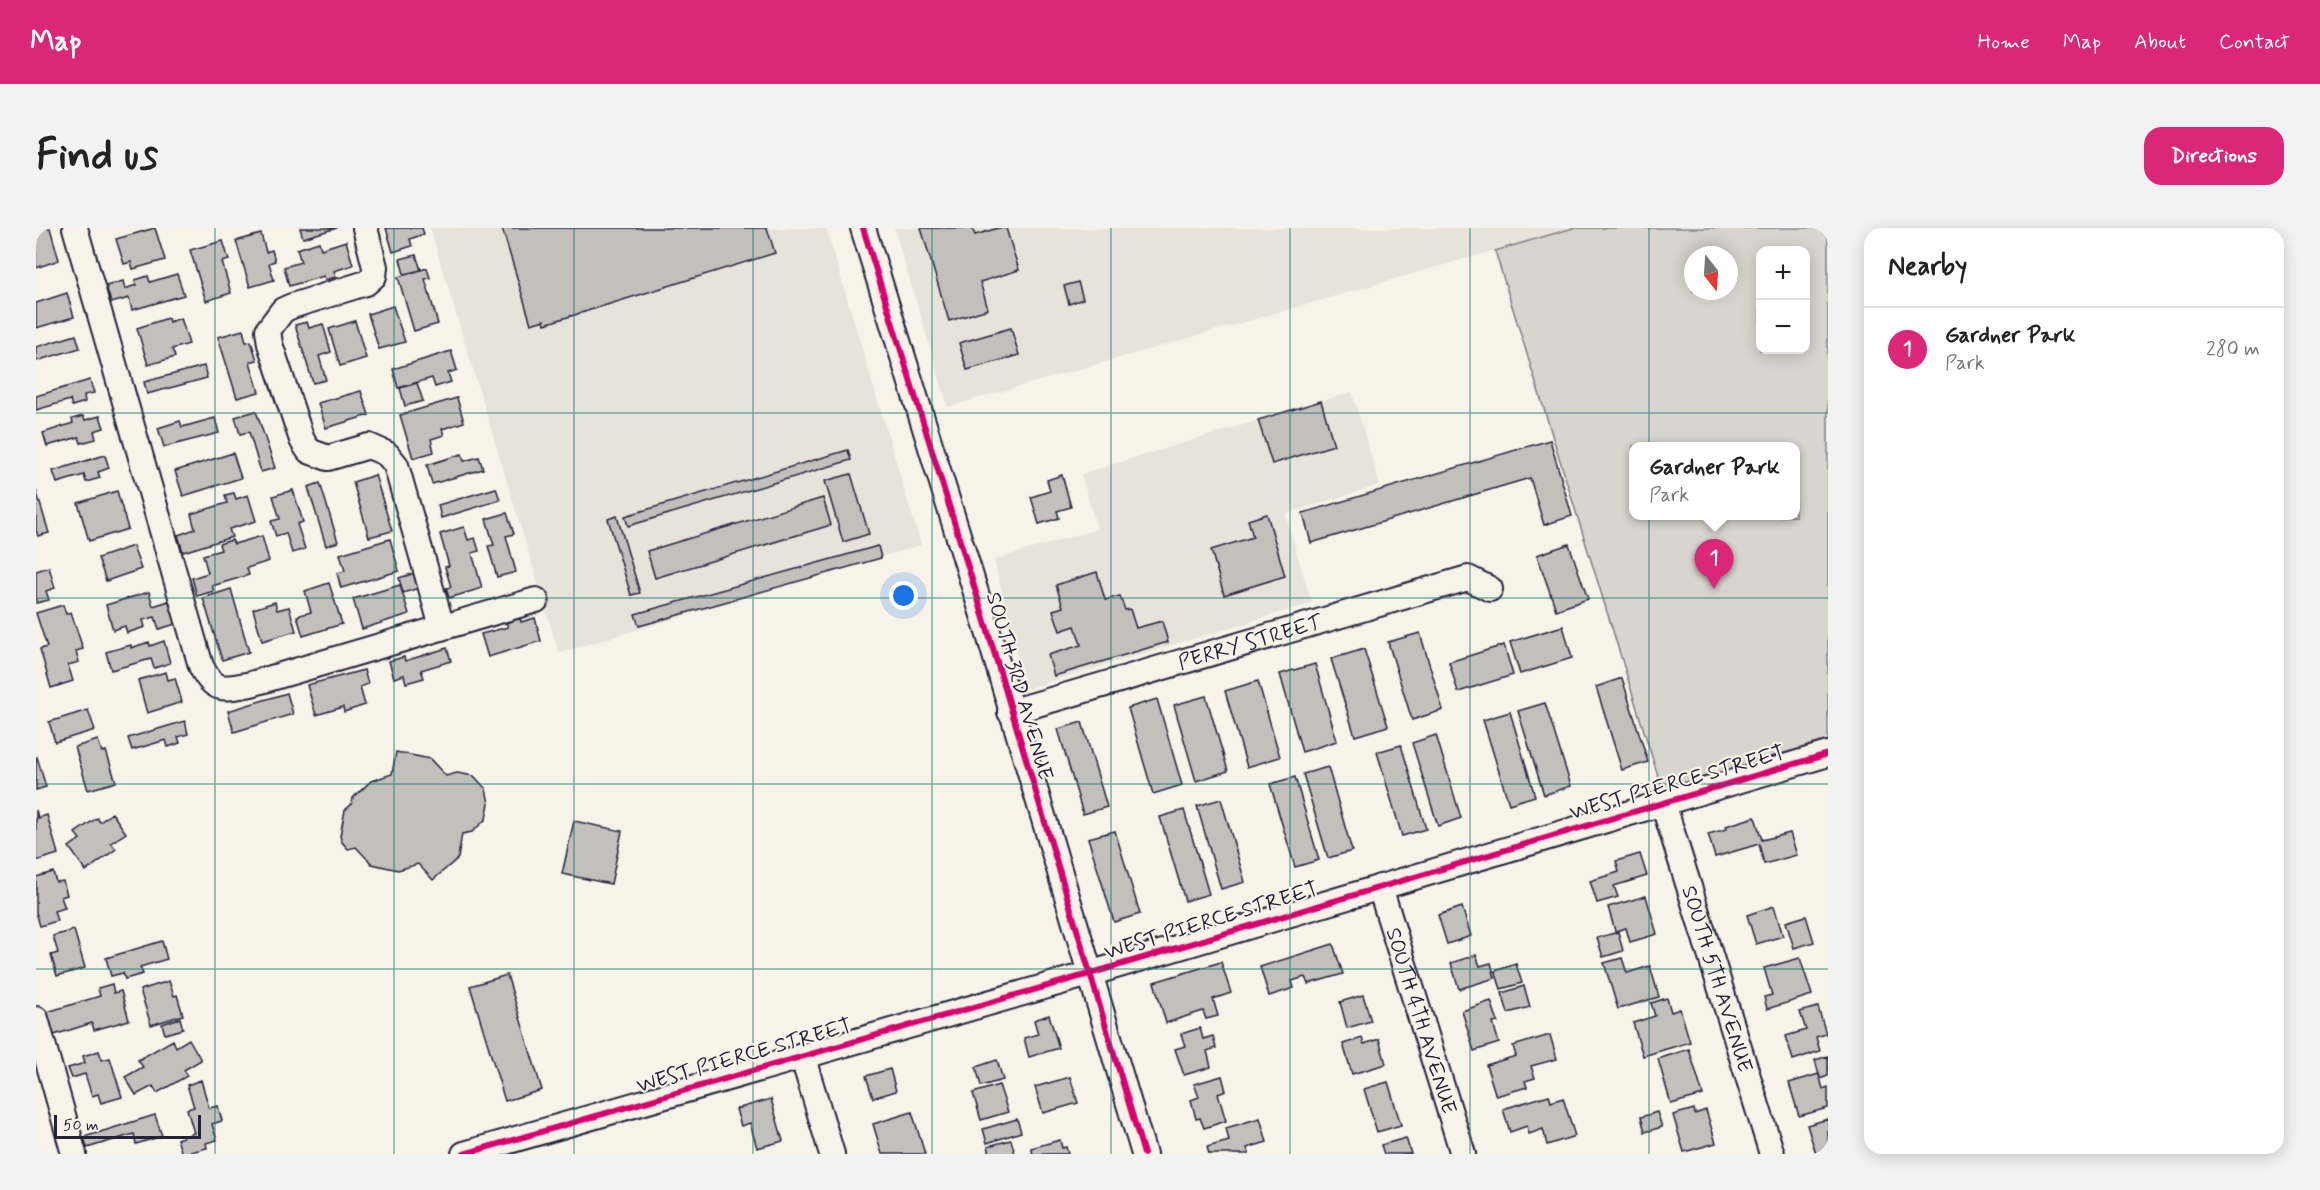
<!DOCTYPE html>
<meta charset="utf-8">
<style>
:root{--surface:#fff;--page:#f2f2f2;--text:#222;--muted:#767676;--line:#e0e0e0;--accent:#db2777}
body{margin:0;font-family:Mynerve,sans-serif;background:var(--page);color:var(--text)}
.controls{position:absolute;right:18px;top:18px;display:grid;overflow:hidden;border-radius:12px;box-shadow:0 3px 15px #0003}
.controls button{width:54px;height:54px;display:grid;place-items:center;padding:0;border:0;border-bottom:2px solid var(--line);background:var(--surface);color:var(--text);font:30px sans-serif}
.compass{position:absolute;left:1648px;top:18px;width:54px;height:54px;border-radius:50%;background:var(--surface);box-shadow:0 3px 15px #0003;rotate:163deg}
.scale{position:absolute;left:18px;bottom:15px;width:147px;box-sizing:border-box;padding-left:6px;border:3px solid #22223b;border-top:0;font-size:16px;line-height:21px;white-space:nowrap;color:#22223b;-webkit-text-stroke:4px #f7f3e8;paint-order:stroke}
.you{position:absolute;left:868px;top:368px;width:21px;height:21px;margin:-15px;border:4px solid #fff;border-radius:50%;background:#1a73e8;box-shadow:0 0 0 9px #1a73e833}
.badge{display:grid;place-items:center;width:39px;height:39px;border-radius:50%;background:var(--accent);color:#fff;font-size:20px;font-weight:700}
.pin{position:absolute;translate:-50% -50px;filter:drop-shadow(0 2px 3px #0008)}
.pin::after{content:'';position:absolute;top:32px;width:21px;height:18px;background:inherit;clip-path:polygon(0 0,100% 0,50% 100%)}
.popup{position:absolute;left:1593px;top:214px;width:171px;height:78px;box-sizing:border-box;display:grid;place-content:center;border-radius:12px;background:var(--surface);filter:drop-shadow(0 2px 4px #0005);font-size:20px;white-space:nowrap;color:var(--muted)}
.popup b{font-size:22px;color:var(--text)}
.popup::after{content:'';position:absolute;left:50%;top:100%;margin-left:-12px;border:12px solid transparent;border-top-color:var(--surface)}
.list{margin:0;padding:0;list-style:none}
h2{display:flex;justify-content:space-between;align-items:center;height:78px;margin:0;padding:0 24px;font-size:26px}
h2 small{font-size:20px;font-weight:400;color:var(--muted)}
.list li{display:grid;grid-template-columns:39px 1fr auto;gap:18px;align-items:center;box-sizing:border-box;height:84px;padding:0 24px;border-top:2px solid var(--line)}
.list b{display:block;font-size:22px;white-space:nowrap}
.list p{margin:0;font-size:20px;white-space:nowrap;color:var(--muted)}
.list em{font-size:20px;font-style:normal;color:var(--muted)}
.map{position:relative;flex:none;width:1792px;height:926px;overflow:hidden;border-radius:18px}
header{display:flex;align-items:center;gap:36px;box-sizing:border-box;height:84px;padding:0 30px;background:var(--accent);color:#fff}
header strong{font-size:28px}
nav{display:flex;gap:33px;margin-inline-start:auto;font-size:21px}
.intro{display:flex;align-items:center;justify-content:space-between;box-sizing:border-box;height:144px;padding:0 36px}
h1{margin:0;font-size:42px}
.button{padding:15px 27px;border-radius:18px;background:var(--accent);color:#fff;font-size:21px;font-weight:700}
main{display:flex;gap:36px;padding:0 36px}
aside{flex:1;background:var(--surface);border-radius:18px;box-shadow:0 3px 15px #0003}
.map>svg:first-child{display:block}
</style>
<header>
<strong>Map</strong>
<nav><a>Home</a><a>Map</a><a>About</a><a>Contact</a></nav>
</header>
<div class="intro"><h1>Find us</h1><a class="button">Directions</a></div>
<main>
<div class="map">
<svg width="1792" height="926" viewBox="0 0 1792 926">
<rect width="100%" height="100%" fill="#f7f3e8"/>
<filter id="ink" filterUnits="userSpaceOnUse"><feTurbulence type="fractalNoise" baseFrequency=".0167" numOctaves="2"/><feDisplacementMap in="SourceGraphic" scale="12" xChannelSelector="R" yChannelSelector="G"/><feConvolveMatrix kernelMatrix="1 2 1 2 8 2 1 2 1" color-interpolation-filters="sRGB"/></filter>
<g filter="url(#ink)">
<path fill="#e7e3db" d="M394 0H790L885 317 523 425Z
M858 0H1537L912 179Z
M1316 164 1344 257 1249 286 1276 375 990 461 958 332 1061 301 1045 246Z"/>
<path fill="#d8d5cf" stroke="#7d7c85" stroke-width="1.5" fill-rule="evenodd" d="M1537 0H1792V513L1626 561 1459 23ZM1770 22V122H1724V22ZM1657 27H1693V63H1657ZM1759 218V288H1597V218Z"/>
<path fill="#c2bfbd" stroke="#22223b" stroke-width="1.5" d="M0 0H14L23 32 0 40Z
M119 0 129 32 97 41 95 34 88 36 80 11Z
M264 0H301L267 10Z
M350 0H386L388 6 374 11 376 18 357 24Z
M466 0H731L739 25 509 96 508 92 495 96Z
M885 0H936L939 7 962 0H970L983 42 944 54 952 81 913 93Z
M225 6 230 24 236 22 239 33 233 35 238 52 214 59 200 13Z
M187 13 193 32 186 34 195 65 170 73 154 22Z
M310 13 317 37 298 43 300 49 289 52 288 48 253 58 248 39 265 34 261 21 283 14 285 21Z
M380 27 385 42 368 46 364 31Z
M391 40 394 50 389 51 402 96 378 103 362 49Z
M141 46 148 67 96 82 93 70 75 75 70 58 87 53 89 61 100 57 99 52 112 48 114 54Z
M1042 54 1047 71 1033 76 1028 58Z
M31 65 38 89 0 100V75Z
M357 78 369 114 343 121 332 86Z
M132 90 133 94 145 90 153 116 136 121 139 129 112 137 101 100Z
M319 93 330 130 304 138 293 101Z
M271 94 273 100 287 96 295 124 283 128 290 152 277 155 259 97Z
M975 100 983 127 931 142 923 115Z
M207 102 210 114 215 113 221 132 214 134 223 164 201 170 182 109Z
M40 107 44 120 0 133V119Z
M415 123 421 142 412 145 415 154 399 159 396 150 362 160 357 141Z
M168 138 171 150 111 166 108 154Z
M54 152 58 165 48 167 49 174 36 178 34 172 0 182V168Z
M381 155 387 173 369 178 364 160Z
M325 163 333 187 290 200 282 175Z
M421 170 428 194 406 201 408 207 395 211 398 224 377 230 364 187Z
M1285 173 1298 217 1236 236 1222 192Z
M220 183 239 240 225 244 213 204 204 206 199 189Z
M47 188 49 192 64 188 68 200 58 203 60 211 45 215 43 209 11 218 7 205 37 195 36 191Z
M179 190 183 205 128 219 122 200 144 193 146 199Z
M1514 212 1536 288 1508 297 1494 250 1275 315 1267 285Z
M812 222 815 232 592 298 589 288Z
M197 225 205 250 147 268 139 243Z
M426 226 428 233 443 229 447 241 396 256 391 237Z
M69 227 73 240 62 244 64 250 50 254 48 247 21 255 17 243Z
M815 246 833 306 807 314 789 253Z
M339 247 356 303 333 309 317 254Z
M1026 247 1035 279 1021 283 1023 290 1003 296 995 269 1014 263 1011 252Z
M284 255 302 314 290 318 272 259Z
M460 260 464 272 405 290 402 277Z
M0 262 13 305 2 308 0 302Z
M257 262 267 294 261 296 269 321 256 325 250 305 240 308 235 293 244 291 237 268Z
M81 263 92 301 53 313 42 275Z
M198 265 200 271 212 267 220 293 193 301 196 309 147 324 142 307 159 301 155 286 191 275 189 267Z
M787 270 795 297 619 350 611 323Z
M471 285 478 306 470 308 480 344 461 349 452 318 458 317 450 291Z
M1231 286 1249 348 1188 367 1175 322 1217 309 1212 292Z
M581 288 604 365 595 367 572 291Z
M428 299 432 312 439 310 443 323 436 325 446 360 413 370 410 360 415 359 409 339 413 338 404 306Z
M226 308 233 333 211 340 213 347 176 358 178 363 161 368 156 350 172 345 167 327 185 322 183 316 196 312 198 316Z
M354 311 363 343 305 360 301 345 309 343 304 326Z
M1533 316 1552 371 1520 382 1501 327Z
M97 318 105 341 70 353 62 330Z
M842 318 845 330 603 398 599 386Z
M13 339 19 360 10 363 13 372 0 375V343Z
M1061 344 1069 372 1084 368 1089 382 1094 381 1100 400 1126 393 1132 414 1018 448 1012 427 1045 417 1039 398 1024 403 1017 382 1027 379 1020 357Z
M379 345 383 360 367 365 363 350Z
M293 355 306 396 267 408 261 388 275 384 269 363Z
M364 357 373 386 326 401 317 371Z
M195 361 213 424 186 432 167 370Z
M113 364 117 378 133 373 140 396 123 401 119 389 107 392 109 399 91 405 89 398 77 402 70 377Z
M239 374 241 382 253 379 260 403 226 413 217 381Z
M27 377 30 386 35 384 47 421 40 423 43 434 32 437 37 453 15 460 4 421 11 419 0 385Z
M484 390 485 394 499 390 505 413 452 429 445 406 472 399 470 395Z
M1527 398 1536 430 1484 446 1474 414Z
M1384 405 1407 482 1376 492 1352 414Z
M128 413 134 435 118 440 115 431 75 442 70 424 95 417V420L113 414 114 418Z
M1468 417 1477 447 1422 464 1413 434Z
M411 420 415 433 385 442 388 450 370 455 368 447 358 450 353 433 368 429 369 433Z
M1328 421 1352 498 1319 508 1295 431Z
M1279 436 1301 513 1266 524 1244 446Z
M328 442 332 456 324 459 329 477 308 484 307 479 280 487 271 457Z
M130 444 132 452 139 450 146 474 111 485 102 452Z
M1586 450 1612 534 1586 542 1560 459Z
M1222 453 1244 529 1211 539 1189 463Z
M251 465 257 486 198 504 192 483Z
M1170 468 1192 543 1160 553 1138 477Z
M1121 471 1146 557 1117 566 1092 480Z
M1509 475 1535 558 1508 567 1482 483Z
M52 482 59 502 19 514 13 494Z
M1474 484 1499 568 1473 576 1447 492Z
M149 493 152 506 142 509 144 515 132 519 130 512 96 522 92 510Z
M1046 494 1071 579 1047 586 1022 501Z
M1400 507 1425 590 1402 598 1376 515Z
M62 512 66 524 70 523 80 554 52 562 39 519Z
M1365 517 1390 601 1366 608 1341 524Z
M360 524 394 531 410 548 421 545 438 548 450 561 453 575 450 591 436 604 426 606 422 630 397 652 382 636 362 642 336 636 320 619 312 621 306 614 304 608 309 582 315 577 317 570 335 553 356 546Z
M1 529 10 559 0 562V530Z
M1292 539 1316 623 1292 630 1267 546Z
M1259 549 1283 632 1259 639 1234 556Z
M1185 571 1209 654 1185 661 1161 578Z
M0 582 2 590 11 587 22 626 0 633Z
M1148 582 1173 666 1149 673 1124 589Z
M76 585 90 605 75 615 80 621 50 643 33 619 44 611 39 605 61 590 64 594Z
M1719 589 1726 612 1754 605 1761 627 1728 636 1723 616 1679 629 1672 606 1691 601 1690 598Z
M538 593 586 603 575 656 526 646Z
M1079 603 1104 686 1078 694 1052 610Z
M1604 626 1611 648 1578 658 1582 669 1561 675 1554 653 1583 644 1580 633Z
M17 644 20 654 27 653 31 667 25 669 29 680 18 683 21 693 4 698 0 684V649Z
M1610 668 1621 706 1594 714 1590 700 1579 703 1572 679Z
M1738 678 1747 708 1720 716 1711 687Z
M1426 679 1435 708 1411 716 1402 687Z
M1770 688 1778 714 1758 720 1750 694Z
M38 702 49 740 21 748 15 727 22 725 17 708Z
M1582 704 1587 723 1567 729 1561 710Z
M126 713 131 731 104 739 107 746 89 751 87 745 75 748 70 730Z
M1297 716 1307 746 1272 756 1269 749 1256 753 1258 760 1233 768 1224 739Z
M1440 727 1444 738 1455 735 1459 750 1423 761 1415 735Z
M1586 730 1591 745 1614 738 1623 769 1582 781 1568 735Z
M1764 730 1776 767 1731 781 1728 769 1736 767 1728 740Z
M1185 734 1195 765 1177 771 1182 788 1170 791 1167 783 1130 795 1118 754Z
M1480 736 1486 755 1465 761 1459 743Z
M471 747 506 862 469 873 434 758Z
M133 753 138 768 141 767 147 787 115 797 104 762Z
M76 756 78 765 85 763 93 792 58 802 56 795 18 807 11 784 64 768 62 760Z
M1488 758 1494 779 1472 785 1466 765Z
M1327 767 1335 793 1311 800 1304 774Z
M1631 770 1635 784 1644 781 1654 814 1607 828 1597 795 1619 788 1615 775Z
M1455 773 1462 794 1457 795 1463 815 1438 823 1426 783Z
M1782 779 1790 806 1780 809 1784 823 1757 832 1750 808 1770 802 1764 784Z
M1013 787 1023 820 993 829 988 810 1002 806 998 792Z
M144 790 147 801 129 806 126 796Z
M1164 800 1167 811 1177 808 1180 820 1171 823 1175 839 1148 847 1139 821 1149 818 1145 806Z
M1514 807 1521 831 1495 838 1499 850 1489 853 1491 859 1460 868 1450 837 1480 828 1477 818Z
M1326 810 1328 816 1343 811 1350 836 1316 846 1307 816Z
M153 811 165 832 148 842 151 848 121 865 117 858 100 867 89 849 107 839 102 832 137 812 140 819Z
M1653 821 1667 867 1635 876 1622 831Z
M63 823 66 832 74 830 86 869 65 875 62 866 56 868 49 846 36 850 32 840 49 835 47 828Z
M1792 828V848L1784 851 1779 832Z
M961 832 967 852 945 858 940 839Z
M854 841 860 863 837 870 830 848Z
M1783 846 1787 861 1792 859V880L1763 888 1753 855Z
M1186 848 1190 863 1182 866 1190 893 1168 900 1164 890 1160 891 1155 872 1163 869 1158 856Z
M1034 849 1042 875 1007 885 999 859Z
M165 852 173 880 182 878 186 893 176 896 181 912 170 915 171 920 146 926 141 911 158 905 151 881 158 879 151 857Z
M1352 854 1365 897 1341 904 1328 861Z
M963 857 972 884 945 892 937 865Z
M1513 867 1515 874 1527 870 1539 908 1511 917 1507 901 1493 906 1491 898 1474 904 1467 881Z
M735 871 747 913 721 920 714 895 705 898 700 881Z
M1658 881 1659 886 1670 882 1680 915 1648 924 1637 887Z
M876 884 889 926H846L837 896Z
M1621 884 1626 899 1609 904 1605 889Z
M119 887 126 908 100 916 98 906 51 920 48 909Z
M1224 890 1231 914 1211 920 1213 926H1173L1171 919 1193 913 1190 900Z
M981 891 985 904 951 915 947 901Z
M1792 891V924L1780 926 1771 897Z
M1370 910 1375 926H1348L1345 917Z
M975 912 979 926H954L952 918Z
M1024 912 1026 920 1030 919 1032 926H997L995 920Z"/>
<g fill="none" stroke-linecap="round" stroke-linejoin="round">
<defs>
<g id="minor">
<path d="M39 0 165 438C178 465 188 461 215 456L500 372"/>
<path d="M329 0 339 39 338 48 330 55 256 78 247 82 232 102 234 116 266 212 273 223 292 230 333 218 351 226 360 237 406 399"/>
<path d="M827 0 950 397 1108 926"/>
<path id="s1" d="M974 484 1432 350 1454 361"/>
<path id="s2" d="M1627 575 1736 926"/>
<path id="s3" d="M1344 659 1427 926"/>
<path d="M0 791 38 926"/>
<path d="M766 827 796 926"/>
<path d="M428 926 1053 746 1792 526"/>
</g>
</defs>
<use href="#minor" stroke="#22223b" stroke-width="28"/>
<use href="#minor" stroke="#f7f3e8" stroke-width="24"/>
<defs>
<path id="cycleway" d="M827 0 950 397 1108 926
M428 926 1053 746 1792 526"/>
</defs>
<use href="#cycleway" stroke="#f7f3e8" stroke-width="10"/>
<use href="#cycleway" stroke="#d6006c" stroke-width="6"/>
</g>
</g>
<path fill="none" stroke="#0f766e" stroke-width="1.5" stroke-opacity="0.55" d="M179 0V926M358 0V926M538 0V926M717 0V926M896 0V926M1075 0V926M1254 0V926M1434 0V926M1613 0V926M0 185H1792M0 370H1792M0 556H1792M0 741H1792"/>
<g text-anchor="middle" stroke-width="4.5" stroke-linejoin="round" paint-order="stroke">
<g font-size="21" fill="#22223b" stroke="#f7f3e8">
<text dy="7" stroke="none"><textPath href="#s1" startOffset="250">PERRY STREET</textPath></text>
<text transform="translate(984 458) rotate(74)" y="7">SOUTH 3RD AVENUE</text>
<text transform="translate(1641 554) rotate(-16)" y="7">WEST PIERCE STREET</text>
<text transform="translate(1175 692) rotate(-17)" y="7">WEST PIERCE STREET</text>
<text dy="7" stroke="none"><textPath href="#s2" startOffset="184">SOUTH 5TH AVENUE</textPath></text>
<text dy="7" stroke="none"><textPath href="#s3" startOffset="140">SOUTH 4TH AVENUE</textPath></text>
<text transform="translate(708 827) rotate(-16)" y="7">WEST PIERCE STREET</text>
</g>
</g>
</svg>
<div class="controls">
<button>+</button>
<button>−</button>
</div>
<svg class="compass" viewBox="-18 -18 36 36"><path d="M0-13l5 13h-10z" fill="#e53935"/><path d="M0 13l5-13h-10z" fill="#767676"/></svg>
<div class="scale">50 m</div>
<div class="you"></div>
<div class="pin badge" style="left:1678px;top:361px">1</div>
<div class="popup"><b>Gardner Park</b>Park</div>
</div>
<aside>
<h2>Nearby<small></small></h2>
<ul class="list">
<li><span class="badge">1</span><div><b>Gardner Park</b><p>Park</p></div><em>280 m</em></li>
</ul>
</aside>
</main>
